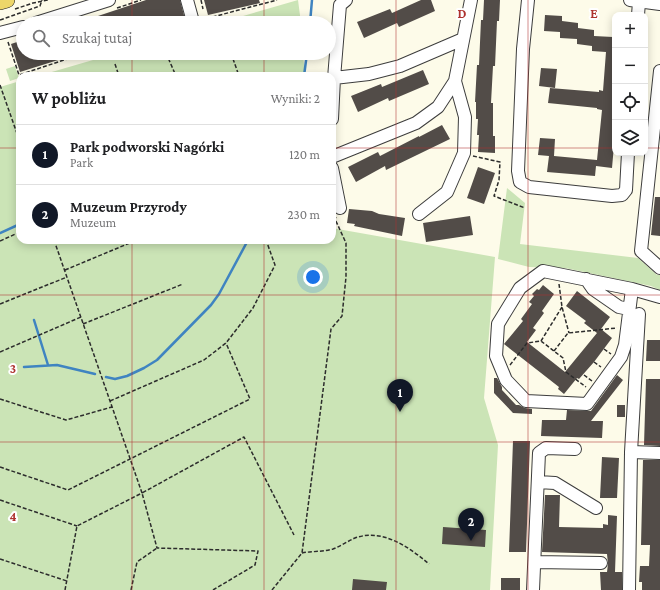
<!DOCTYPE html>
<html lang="pl">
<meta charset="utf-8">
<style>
:root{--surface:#fff;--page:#f2f2f2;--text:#202124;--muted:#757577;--line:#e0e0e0;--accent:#111827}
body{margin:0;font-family:"Crimson Pro",serif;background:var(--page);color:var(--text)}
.controls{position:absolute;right:12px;top:12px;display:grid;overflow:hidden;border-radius:8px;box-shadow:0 2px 10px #0003}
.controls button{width:36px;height:36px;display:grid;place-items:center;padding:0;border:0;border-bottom:1px solid var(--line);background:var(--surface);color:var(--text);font:20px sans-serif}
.you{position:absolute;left:313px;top:277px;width:14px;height:14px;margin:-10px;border:3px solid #fff;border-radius:50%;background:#1a73e8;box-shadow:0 0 0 6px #1a73e833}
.badge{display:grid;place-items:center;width:26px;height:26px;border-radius:50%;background:var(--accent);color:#fff;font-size:13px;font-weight:700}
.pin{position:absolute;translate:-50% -33px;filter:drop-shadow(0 1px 2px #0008)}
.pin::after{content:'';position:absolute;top:21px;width:14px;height:12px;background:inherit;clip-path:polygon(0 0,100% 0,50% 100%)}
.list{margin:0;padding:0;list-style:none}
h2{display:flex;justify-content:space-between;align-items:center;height:52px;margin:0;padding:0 16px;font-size:17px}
h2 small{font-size:13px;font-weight:400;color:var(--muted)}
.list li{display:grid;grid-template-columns:26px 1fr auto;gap:12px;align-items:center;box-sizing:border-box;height:60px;padding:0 16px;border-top:1px solid var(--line)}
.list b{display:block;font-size:15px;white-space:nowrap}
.list p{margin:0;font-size:13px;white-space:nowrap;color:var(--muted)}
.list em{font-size:13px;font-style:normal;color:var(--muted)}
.icon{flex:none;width:22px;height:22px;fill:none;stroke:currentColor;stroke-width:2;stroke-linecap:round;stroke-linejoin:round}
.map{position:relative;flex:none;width:660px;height:590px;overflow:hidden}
.search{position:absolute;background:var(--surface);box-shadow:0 2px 10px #0003;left:16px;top:16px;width:320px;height:44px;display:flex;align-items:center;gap:10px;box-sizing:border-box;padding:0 14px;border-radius:22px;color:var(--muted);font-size:15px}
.panel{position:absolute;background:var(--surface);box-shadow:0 2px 10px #0003;left:16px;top:72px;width:320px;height:172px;border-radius:12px}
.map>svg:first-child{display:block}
</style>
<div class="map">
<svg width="660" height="590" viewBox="0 0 660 590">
<rect width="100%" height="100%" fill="#fdfbe9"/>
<path fill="#cbe4b6" d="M298 0 301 23H219Z
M117 53H303L305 76H38Z
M15 66 19 78 10 81 6 69Z
M20 81V240H332V228L495 257 484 398 498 445 490 590H0V87Z
M507 188 525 203 520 244 638 258 657 275H660V290L651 286 565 268 529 267 498 259Z"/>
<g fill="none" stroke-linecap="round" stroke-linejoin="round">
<path stroke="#3f84c1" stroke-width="2.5" d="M310 23 312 0
M304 76 307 53
M0 233 20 224
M34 320 48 365
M24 367 57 365 95 374
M106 377 115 379 127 376 144 368 157 360 211 305 219 294 247 242"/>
</g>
<path fill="#524c48" d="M146 0H180L185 19 172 23H80V22Z
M204 0H259L260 3 208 15Z
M421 0H431L435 11 399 27 397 23 364 38 357 22 390 9 392 13Z
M484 0H500L499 21H497L495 66H493L491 103H493V136H495V153L478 152 479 135H477L478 119H476V102H475L477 65H479L481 20H483Z
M545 15 562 16V21L578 23V28L594 30V36L613 37 612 53H609H615V94L613 110H615V134L612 168 596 166 595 176 547 172 549 156 538 155 540 138 555 139 554 156 597 160 602 110 597 109V108L548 103 550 88 599 92V90L603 91 606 52 592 51V46L577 44V39L560 38V32L544 31Z
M23 40V53H74V55L20 72 11 44Z
M541 68 557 69 555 88 539 86Z
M423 70 429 84 389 101 388 98 358 112 351 96 381 84 382 87Z
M442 125 450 139 386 170 385 166 356 182 348 167 378 152 380 156 419 136V137Z
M478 167 495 173 484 204 467 198Z
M655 197H660V236L651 235Z
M349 209 372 211 379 214 405 218 402 236 354 226 355 224 347 223Z
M470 216 473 235 426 242 423 223Z
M543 285 554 294 542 311 544 313 533 328 536 330 527 342 565 372 597 333 584 323 586 321 566 306 577 291 610 317 601 329 612 338 594 362 579 379 577 378 564 394 558 389 559 387 504 344 523 321 521 319 532 304 529 302 534 296 532 294 537 289 539 290Z
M647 340H660V361H646Z
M617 375 623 380 591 421H603L602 438 541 436 542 420H566L567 410 591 411Z
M494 378H497L502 387V390L516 405H519L525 408 532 409V414L513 413 494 393Z
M646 379H660V446L644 445Z
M617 405H625V417H617Z
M513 441H530L526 552H509Z
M602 457 619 458 617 498H600Z
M643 460H660V590H642V582H639L640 566H649L650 545H641Z
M545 495H560L559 527 603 528V524L608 525V515L617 516 615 572H622V590H601L600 572H607L608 564 607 554 542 552Z
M443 527 486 530 485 547 442 544Z
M501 578H520V590H501Z
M353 579 387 582 386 590H352Z"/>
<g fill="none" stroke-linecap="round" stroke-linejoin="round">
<defs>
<path id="minor" d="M187 0 192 18
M346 0 340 5 334 78 369 74 400 66 463 39
M528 0 523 49 518 171 520 182 529 187 612 196 622 195 626 190 628 153
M630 0 660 4
M638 15 639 2
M36 23 109 0
M0 33 23 27
M660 71 641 251 660 268
M332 119 334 78
M332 157 416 123 438 107 455 81
M332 168 340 208
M419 214 447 192 464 153 465 117 455 81 471 0
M586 279 593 289 619 307 629 309
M632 289 625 345 621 357 587 404 526 401 506 380 496 356 498 324 520 288 543 271 632 289 660 297
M631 452 660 453
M538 482 555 483 596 508
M535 562 601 563
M533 590 539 453 546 448 575 449
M629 590 631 452 639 314"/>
<path id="major" d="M0 2 7 0"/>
</defs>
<use href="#minor" stroke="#3d3d3d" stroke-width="14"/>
<use href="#major" stroke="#1b1b1b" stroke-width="16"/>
<path stroke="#2c2c2c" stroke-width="1.5" stroke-dasharray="4 2" stroke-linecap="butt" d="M201 0 203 9
M117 8 141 0
M15 9 33 3 48 0
M0 20 40 6 42 0
M201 20 277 0
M177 23 182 21
M8 42 19 75 85 53
M166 53 176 76
M231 53 239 76
M115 64 119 76
M0 85 20 142
M473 156 500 162 499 180 494 196 525 208
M54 240 142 493 77 526 65 590
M0 241 20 232
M65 270 137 240
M559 284 562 307 569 333
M0 304 67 277
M83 324 183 284
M541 341 562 307
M604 349 611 354
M554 351 568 333 617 328
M0 352 81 317
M594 362 601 367
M510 365 527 343 541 341 563 358 566 372 586 387
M584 375 592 381
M0 399 66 420 112 407
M110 401 204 360 226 343 253 308 275 265 266 240
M0 467 68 490 250 399 226 343
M0 500 77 526
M302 553C312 551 323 552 333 549 341 546 348 541 355 538 382 528 409 547 429 564
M0 559 67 581
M131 590 137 562 157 548
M213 590 255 565 258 551 157 548 142 493 244 437 294 535
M272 590 302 553 331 329 342 316 346 277V243L335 219 336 217"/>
<use href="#minor" stroke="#fff" stroke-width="12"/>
<use href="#major" stroke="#edd669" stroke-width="15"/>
</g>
<path fill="none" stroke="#ae322f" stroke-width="1" stroke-opacity="0.55" d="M132 0V23M264 0V23M396 0V590M528 0V590M132 53V76M264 53V76M0 148H20M332 148H615M645 148H660M132 240V590M264 240V590M0 295H660M0 442H660"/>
<g font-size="13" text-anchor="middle" font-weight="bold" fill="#ae322f" stroke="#fff" stroke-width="4" stroke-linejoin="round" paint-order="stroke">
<text x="462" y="18">D</text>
<text x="594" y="18">E</text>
<text x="13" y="373">3</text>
<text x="13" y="521">4</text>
</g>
</svg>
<div class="controls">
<button>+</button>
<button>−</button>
<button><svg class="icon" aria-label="locate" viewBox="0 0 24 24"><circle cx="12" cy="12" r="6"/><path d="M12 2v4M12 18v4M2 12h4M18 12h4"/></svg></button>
<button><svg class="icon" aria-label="layers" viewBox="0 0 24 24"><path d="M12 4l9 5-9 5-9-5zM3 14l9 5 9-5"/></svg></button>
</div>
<div class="you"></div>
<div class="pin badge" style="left:400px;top:412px">1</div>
<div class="pin badge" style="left:471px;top:541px">2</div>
<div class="search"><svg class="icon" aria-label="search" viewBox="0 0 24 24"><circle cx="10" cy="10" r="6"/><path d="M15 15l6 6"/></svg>Szukaj tutaj</div>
<section class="panel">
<h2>W pobliżu<small>Wyniki: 2</small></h2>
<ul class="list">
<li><span class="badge">1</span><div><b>Park podworski Nagórki</b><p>Park</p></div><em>120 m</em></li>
<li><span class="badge">2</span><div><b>Muzeum Przyrody</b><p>Muzeum</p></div><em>230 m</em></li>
</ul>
</section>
</div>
